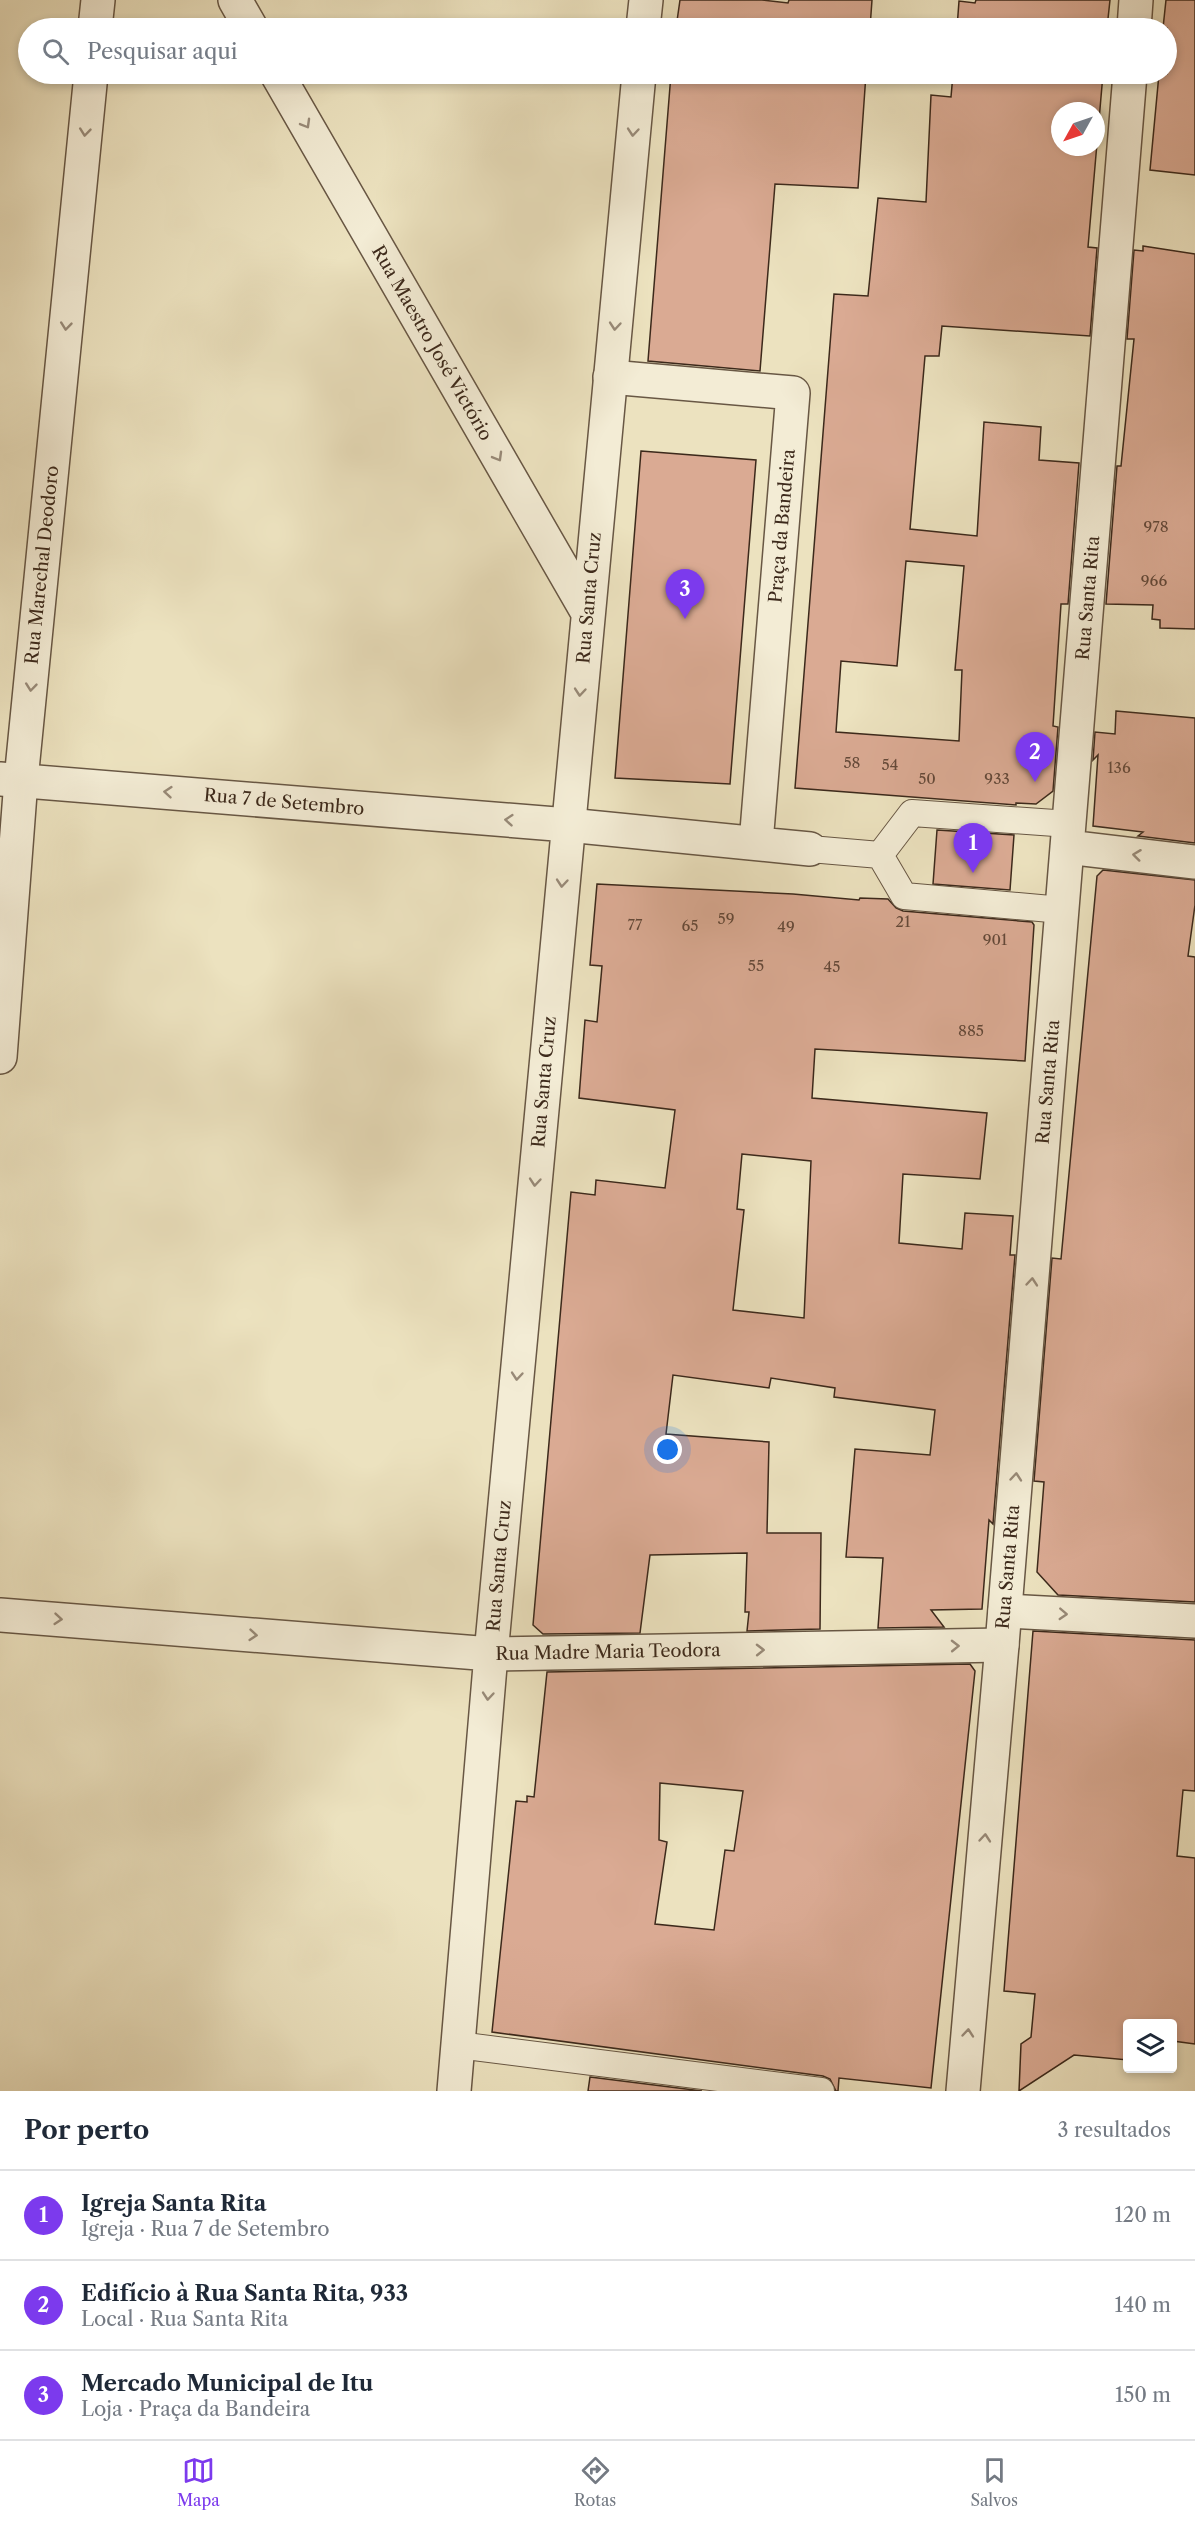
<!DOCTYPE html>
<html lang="pt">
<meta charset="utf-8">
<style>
:root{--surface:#fff;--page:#f6f6f7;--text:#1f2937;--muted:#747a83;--line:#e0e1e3;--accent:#7c3aed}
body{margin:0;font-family:"Libre Caslon Text",serif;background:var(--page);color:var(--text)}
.controls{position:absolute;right:18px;bottom:18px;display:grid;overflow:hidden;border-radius:6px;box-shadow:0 3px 9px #0003}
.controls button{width:54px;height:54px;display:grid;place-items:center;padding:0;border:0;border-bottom:2px solid var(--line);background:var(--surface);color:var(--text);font:30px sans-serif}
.compass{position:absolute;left:1051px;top:102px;width:54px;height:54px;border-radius:50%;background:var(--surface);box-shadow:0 3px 9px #0003;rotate:230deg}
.you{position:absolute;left:668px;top:1450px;width:21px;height:21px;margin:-15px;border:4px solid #fff;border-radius:50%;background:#1a73e8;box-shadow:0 0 0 9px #1a73e833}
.badge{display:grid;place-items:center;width:39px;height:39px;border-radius:50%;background:var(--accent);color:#fff;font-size:20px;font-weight:700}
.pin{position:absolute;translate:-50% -50px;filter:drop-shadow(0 2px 3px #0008)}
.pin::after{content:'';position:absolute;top:32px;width:21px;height:18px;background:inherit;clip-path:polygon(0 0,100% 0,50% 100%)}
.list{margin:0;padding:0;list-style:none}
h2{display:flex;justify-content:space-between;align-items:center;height:78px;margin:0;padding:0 24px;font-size:26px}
h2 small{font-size:20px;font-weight:400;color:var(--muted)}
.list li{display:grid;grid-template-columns:39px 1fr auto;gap:18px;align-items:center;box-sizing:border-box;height:90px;padding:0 24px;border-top:2px solid var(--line)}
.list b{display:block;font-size:22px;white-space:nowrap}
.list p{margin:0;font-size:20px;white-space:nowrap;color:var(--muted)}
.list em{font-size:20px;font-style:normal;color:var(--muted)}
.icon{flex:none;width:33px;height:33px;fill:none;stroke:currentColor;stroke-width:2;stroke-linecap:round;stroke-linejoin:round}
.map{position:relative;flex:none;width:1195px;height:2091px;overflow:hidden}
.search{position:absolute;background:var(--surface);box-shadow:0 3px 9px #0003;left:18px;right:18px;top:18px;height:66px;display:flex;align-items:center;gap:15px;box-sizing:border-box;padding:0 21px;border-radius:33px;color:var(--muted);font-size:22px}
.sheet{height:348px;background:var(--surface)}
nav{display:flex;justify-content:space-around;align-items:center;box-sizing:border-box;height:84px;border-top:2px solid var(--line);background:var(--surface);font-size:16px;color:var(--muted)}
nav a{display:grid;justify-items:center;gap:3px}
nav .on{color:var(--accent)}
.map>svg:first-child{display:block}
</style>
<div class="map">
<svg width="1195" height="2091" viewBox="0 0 1195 2091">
<rect width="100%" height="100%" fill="#ece2bf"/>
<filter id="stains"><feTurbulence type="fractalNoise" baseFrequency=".00333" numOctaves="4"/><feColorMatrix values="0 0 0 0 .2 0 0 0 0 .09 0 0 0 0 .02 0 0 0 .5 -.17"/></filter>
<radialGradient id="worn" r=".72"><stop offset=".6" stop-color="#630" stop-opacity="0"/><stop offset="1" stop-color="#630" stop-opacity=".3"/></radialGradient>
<path fill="#daaa93" stroke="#3c291b" stroke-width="1.5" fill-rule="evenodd" d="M680 0H762L788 3 789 0H872L870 28H676Z
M976 0H1110L1107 28H957L959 1 975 3Z
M1166 0H1195V175L1150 170 1159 74H1167V28H1163Z
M671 74H866L858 188 775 184 760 371 648 361Z
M953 74H1103L1088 247 1097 248 1090 336 942 326 939 356H925L910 529 977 536 984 422 1041 427 1039 460 1079 463 1068 604H1061L1053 726 1058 727 1053 791 1036 804 1016 803V805L795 788 834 294 868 296 878 198 926 202 931 95 951 97ZM1060 111H1096V147H1060ZM906 561 964 566 955 670H962L959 741 836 732 841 661 897 666Z
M1143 246 1195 254V629L1160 628V620L1152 619 1153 605 1106 604 1117 466H1121L1134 339H1127L1134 250 1143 251Z
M641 451 756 460 730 784 615 778Z
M1116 711 1195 718V843L1138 836 1143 832 1093 826 1098 755 1093 760 1095 732 1115 734Z
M937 830 1014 835 1010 890 933 884Z
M1103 870 1195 880V905L1188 956 1195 957V1602L1058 1595 1037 1572 1044 1482 1034 1481 1052 1258 1061 1259 1097 876Z
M597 884 793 894 859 900 860 898 888 899 896 908 903 911 1032 922 1034 925 1025 1061 815 1049 812 1098 987 1113 980 1179 903 1174 899 1243 962 1249 965 1213 1013 1216 1010 1255H1015L994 1511 993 1524 989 1520 982 1609 931 1610 944 1627 878 1628 883 1558 846 1557 855 1449 930 1455 935 1410 834 1397 835 1388 771 1378 769 1388 673 1375 666 1434 769 1442 767 1533H821L820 1629 747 1631 749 1612H745L747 1553 650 1555 640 1633 543 1634 533 1625 571 1192 595 1195 596 1180 665 1188 675 1110 579 1098 585 1020 597 1022 602 966 590 965ZM742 1154 811 1161 804 1318 733 1310 744 1210 737 1209Z
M1033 1631 1195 1640V1791L1183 1790 1177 1856 1195 1858V2044L1173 2041V2024H1128V2060L1074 2055 1019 2091 1021 2044 1031 2037 1035 1994 1004 1991Z
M970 1664 975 1671 931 2088 839 2078 838 2091H836L830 2079 823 2076 492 2032 516 1801 527 1802V1796L534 1797 547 1672ZM660 1783 743 1791 734 1851 725 1850 714 1930 655 1924 667 1842 659 1840Z
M590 2077 702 2091H588Z"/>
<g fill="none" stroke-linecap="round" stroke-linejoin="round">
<defs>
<path id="pedestrian" d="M810 849 880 855 912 813 1069 824
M880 855 904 896 1062 910
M458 2045 821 2091"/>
<path id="minor" d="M95 28 98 0
M610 377 793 393 756 843
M568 825 810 849
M0 1057 21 780 91 74
M1005 1611 1195 1621
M491 1654 1002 1645"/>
<path id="tertiary" d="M235 0 251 28
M643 28 646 0
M1134 28 1136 0
M277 74 588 613
M0 779 568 825
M1067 847 1195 862
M0 1615 491 1654
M454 2091 491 1654 639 74
M963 2091 1002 1645 1130 74"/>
</defs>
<use href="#pedestrian" stroke="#685744" stroke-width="28"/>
<use href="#minor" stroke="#685744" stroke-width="36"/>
<use href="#tertiary" stroke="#685744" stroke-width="36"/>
<use href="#pedestrian" stroke="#f3ecd5" stroke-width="26"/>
<use href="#minor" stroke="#f3ecd5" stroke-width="33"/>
<use href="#tertiary" stroke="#f3ecd5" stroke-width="33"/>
</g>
<defs><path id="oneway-chevron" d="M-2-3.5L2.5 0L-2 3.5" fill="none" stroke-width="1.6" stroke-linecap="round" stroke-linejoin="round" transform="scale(1.5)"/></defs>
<g stroke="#988a78">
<use href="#oneway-chevron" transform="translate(306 124) rotate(60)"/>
<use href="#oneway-chevron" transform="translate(85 132) rotate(96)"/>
<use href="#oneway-chevron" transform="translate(633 132) rotate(95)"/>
<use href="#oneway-chevron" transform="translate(66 326) rotate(96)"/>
<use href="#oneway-chevron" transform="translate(615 326) rotate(95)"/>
<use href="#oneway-chevron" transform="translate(498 457) rotate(60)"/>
<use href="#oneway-chevron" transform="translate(31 687) rotate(96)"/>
<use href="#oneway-chevron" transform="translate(580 692) rotate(95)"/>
<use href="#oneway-chevron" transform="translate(168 792) rotate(-175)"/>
<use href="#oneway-chevron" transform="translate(509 820) rotate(-175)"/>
<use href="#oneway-chevron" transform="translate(1137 855) rotate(-173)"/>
<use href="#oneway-chevron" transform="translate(562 883) rotate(95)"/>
<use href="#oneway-chevron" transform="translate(535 1182) rotate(95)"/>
<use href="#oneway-chevron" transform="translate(1032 1282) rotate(-85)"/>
<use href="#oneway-chevron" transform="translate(517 1376) rotate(95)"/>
<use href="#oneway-chevron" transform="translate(1016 1477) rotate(-85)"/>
<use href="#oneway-chevron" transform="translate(1063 1614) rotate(3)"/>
<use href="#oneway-chevron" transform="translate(58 1619) rotate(5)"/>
<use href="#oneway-chevron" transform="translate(253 1635) rotate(5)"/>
<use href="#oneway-chevron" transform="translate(955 1646) rotate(-1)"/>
<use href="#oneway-chevron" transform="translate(760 1650) rotate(-1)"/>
<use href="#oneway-chevron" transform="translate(488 1696) rotate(95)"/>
<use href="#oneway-chevron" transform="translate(985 1838) rotate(-85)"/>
<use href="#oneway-chevron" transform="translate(968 2033) rotate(-85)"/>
</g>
<g text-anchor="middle" stroke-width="4.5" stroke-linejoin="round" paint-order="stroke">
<g font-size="15" fill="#644939">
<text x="1156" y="532">978</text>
<text x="1154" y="586">966</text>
<text x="852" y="768">58</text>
<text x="890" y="770">54</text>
<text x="1119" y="773">136</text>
<text x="927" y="784">50</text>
<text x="997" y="784">933</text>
<text x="726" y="924">59</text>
<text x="903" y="927">21</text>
<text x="635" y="930">77</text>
<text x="690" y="931">65</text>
<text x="786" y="932">49</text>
<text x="995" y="945">901</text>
<text x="756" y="971">55</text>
<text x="832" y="972">45</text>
<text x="971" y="1036">885</text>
</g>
<g font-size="18" fill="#3c291b" stroke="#f3ecd5">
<text transform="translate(432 343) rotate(60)" y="6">Rua Maestro José Victório</text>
<text transform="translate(782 526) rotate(-85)" y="6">Praça da Bandeira</text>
<text transform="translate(42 565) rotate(-84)" y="6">Rua Marechal Deodoro</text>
<text transform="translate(589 598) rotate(-85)" y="6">Rua Santa Cruz</text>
<text transform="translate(1088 598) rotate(-85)" y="6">Rua Santa Rita</text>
<text transform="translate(284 802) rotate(5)" y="6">Rua 7 de Setembro</text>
<text transform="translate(544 1082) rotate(-85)" y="6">Rua Santa Cruz</text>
<text transform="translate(1048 1082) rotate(-85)" y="6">Rua Santa Rita</text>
<text transform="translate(499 1566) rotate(-85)" y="6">Rua Santa Cruz</text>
<text transform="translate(1008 1567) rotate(-85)" y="6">Rua Santa Rita</text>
<text transform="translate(608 1652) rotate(-1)" y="6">Rua Madre Maria Teodora</text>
</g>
</g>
<rect width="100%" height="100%" filter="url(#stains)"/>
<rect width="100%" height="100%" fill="url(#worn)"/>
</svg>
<div class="controls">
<button><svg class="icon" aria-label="layers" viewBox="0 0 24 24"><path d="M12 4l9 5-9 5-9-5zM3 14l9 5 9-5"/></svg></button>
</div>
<svg class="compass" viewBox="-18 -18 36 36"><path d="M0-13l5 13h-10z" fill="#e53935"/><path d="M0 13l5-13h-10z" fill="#747a83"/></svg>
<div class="you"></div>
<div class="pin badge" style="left:973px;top:873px">1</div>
<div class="pin badge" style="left:1035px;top:782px">2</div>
<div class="pin badge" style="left:685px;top:619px">3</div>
<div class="search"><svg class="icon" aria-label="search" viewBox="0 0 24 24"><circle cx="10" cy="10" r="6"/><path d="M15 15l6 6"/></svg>Pesquisar aqui</div>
</div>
<section class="sheet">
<h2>Por perto<small>3 resultados</small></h2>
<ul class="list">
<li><span class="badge">1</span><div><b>Igreja Santa Rita</b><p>Igreja · Rua 7 de Setembro</p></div><em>120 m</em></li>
<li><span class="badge">2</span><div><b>Edifício à Rua Santa Rita, 933</b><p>Local · Rua Santa Rita</p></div><em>140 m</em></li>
<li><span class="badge">3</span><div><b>Mercado Municipal de Itu</b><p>Loja · Praça da Bandeira</p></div><em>150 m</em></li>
</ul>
</section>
<nav>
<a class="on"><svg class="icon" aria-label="map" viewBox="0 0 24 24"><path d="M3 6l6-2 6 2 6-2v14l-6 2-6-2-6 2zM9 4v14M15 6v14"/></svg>Mapa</a>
<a><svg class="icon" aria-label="directions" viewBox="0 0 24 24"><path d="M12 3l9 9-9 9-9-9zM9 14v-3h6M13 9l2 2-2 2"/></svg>Rotas</a>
<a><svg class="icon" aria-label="saved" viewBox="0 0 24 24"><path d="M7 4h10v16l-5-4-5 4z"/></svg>Salvos</a>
</nav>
